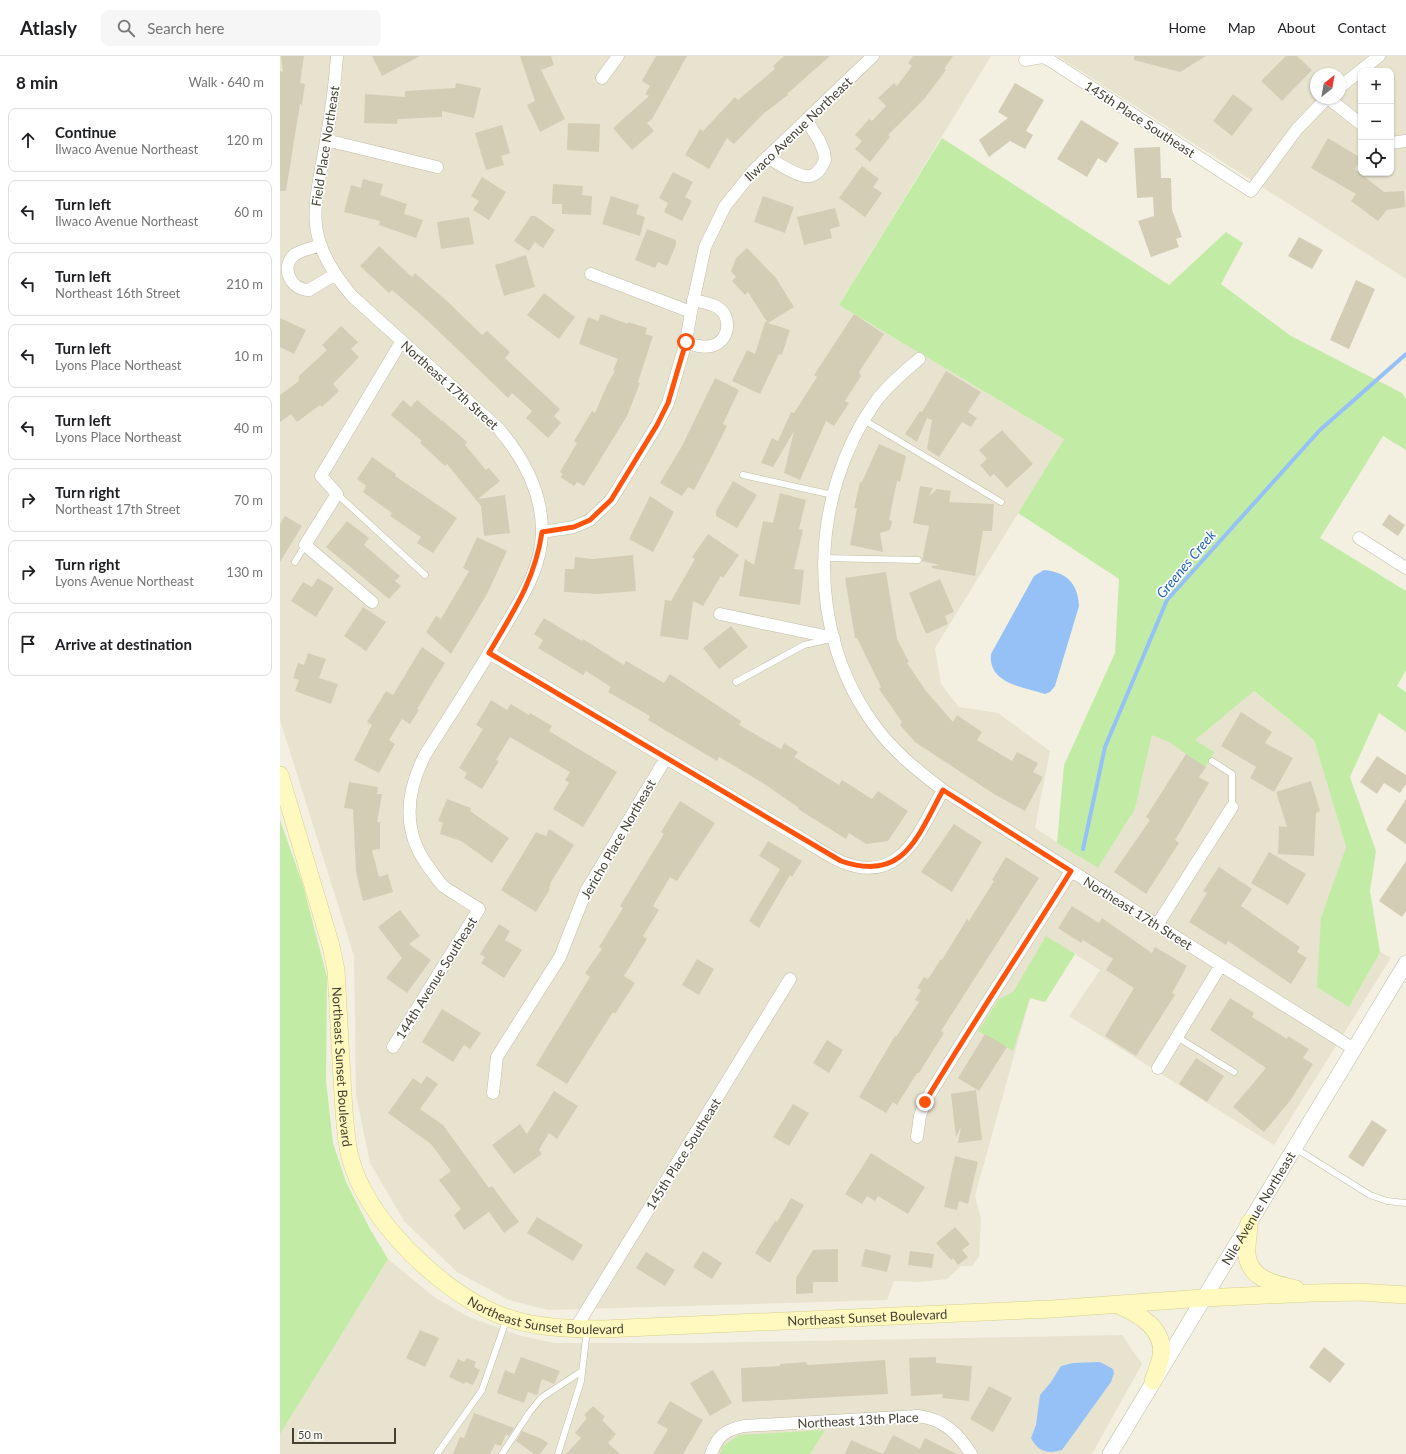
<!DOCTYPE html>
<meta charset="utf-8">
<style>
:root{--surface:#fff;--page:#f6f6f6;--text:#202124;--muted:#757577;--line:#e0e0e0}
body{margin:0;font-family:Lato,sans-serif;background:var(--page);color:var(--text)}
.controls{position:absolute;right:12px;top:12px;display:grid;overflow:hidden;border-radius:8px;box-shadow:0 1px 3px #0004}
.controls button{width:36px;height:36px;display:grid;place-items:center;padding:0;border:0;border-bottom:1px solid var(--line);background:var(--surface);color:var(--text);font:20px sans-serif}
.compass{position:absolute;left:1030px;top:12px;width:36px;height:36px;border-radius:50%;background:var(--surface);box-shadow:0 1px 3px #0004;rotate:31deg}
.scale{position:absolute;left:12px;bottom:10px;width:104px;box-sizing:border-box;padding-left:4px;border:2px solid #444032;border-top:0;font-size:11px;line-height:14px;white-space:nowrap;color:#444032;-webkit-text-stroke:3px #fff;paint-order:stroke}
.stop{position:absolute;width:12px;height:12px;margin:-9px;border:3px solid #ff530c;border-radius:50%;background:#fff}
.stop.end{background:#ff530c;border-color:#fff;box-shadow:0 1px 4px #0008}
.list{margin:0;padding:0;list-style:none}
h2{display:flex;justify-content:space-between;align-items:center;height:52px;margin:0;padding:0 16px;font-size:17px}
h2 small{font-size:13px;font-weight:400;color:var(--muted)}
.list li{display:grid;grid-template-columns:26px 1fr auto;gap:12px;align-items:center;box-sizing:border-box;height:64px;margin:0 8px 8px;padding:0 8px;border:1px solid var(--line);border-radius:8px}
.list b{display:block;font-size:15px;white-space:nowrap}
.list p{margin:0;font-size:13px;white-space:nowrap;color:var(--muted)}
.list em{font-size:13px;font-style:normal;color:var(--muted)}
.icon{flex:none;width:22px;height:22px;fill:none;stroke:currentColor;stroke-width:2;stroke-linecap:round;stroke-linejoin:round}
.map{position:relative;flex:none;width:1126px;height:1398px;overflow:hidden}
header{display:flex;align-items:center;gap:24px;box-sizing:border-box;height:56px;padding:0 20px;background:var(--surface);border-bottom:1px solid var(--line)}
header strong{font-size:19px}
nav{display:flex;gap:22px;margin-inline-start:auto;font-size:14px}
.search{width:280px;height:36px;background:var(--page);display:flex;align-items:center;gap:10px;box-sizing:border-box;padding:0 14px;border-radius:8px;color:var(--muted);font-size:15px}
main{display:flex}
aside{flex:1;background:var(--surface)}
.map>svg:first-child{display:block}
</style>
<header>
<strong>Atlasly</strong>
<div class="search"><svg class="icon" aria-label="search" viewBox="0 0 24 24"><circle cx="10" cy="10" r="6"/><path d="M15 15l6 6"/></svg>Search here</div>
<nav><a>Home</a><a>Map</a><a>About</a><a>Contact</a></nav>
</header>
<main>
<aside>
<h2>8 min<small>Walk · 640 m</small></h2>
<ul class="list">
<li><svg class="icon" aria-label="ahead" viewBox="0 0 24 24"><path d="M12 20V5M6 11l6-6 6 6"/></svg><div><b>Continue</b><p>Ilwaco Avenue Northeast</p></div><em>120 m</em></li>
<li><svg class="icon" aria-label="left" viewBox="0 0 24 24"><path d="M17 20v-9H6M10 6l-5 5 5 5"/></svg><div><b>Turn left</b><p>Ilwaco Avenue Northeast</p></div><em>60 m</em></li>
<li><svg class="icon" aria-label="left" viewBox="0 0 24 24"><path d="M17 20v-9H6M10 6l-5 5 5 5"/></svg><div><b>Turn left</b><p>Northeast 16th Street</p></div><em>210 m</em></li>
<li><svg class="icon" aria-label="left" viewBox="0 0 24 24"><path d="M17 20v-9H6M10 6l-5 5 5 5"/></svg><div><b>Turn left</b><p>Lyons Place Northeast</p></div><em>10 m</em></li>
<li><svg class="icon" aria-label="left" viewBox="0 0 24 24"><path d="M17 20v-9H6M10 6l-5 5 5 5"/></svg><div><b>Turn left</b><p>Lyons Place Northeast</p></div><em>40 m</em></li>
<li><svg class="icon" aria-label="right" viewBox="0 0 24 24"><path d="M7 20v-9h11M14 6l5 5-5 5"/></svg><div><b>Turn right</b><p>Northeast 17th Street</p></div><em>70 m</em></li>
<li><svg class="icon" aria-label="right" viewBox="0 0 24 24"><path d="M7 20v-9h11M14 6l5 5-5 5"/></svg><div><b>Turn right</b><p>Lyons Avenue Northeast</p></div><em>130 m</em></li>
<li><svg class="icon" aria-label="arrive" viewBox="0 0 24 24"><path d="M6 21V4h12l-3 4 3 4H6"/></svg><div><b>Arrive at destination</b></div></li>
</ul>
</aside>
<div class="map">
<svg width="1126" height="1398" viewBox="0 0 1126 1398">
<rect width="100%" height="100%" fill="#f3f0e1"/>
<path fill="#e7e3cf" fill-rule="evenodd" d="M0 0H711L559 249 784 383 655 592 661 628 679 651 718 657 770 695 755 772 818 812 855 753 872 678 946 613 1034 684 1066 791 1042 862 1111 902 994 1089 789 960 820 914 795 898 765 946 750 942 695 1140 701 1163 699 1201 692 1210H681L667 1223 640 1226 614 1225 607 1244 268 1254 229 1244 177 1216 124 1165 90 1107 76 1039 74 900 0 664Z
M777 0H1126V223ZM1081 15H1111V117H1081ZM1036 18H1060V42H1036Z
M108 1203 154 1241 189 1261 238 1279 274 1287H414L842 1279 862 1308 812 1398H0V1376Z"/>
<path fill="#c2eca5" d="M662 82 889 229 946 176 963 187 941 228 1011 280 1122 337 1126 343V394L1103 380 1040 482 1126 535V614L1117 630 1126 636V676L1099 657 1070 721 1096 795 1090 835 1100 896 1069 951 1037 931 1041 862 1066 791 1034 684 974 635 915 684 934 696 925 711 889 686 872 679 855 753 818 812 777 787 784 709 835 597 839 523 738 457 784 383 559 249Z
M0 764 23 829 47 921 46 1025 53 1087 66 1126 90 1173 108 1203 0 1378Z
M766 880 795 898 765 946 750 942 733 995 698 975 719 943 733 936Z
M545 1374 530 1398H440L443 1390 459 1379Z"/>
<path fill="#96c1f7" d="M764 514C787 516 798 528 799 550L775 630 770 636 765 638C744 631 708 628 711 598L754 520Z
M820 1306 833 1313 834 1317 831 1326 782 1394C768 1398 758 1396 751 1382L756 1369 760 1339 771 1326 781 1310 793 1307Z"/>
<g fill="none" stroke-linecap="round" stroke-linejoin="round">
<path stroke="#96c1f7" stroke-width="4" d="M803 793 825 691 887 544 1040 374 1126 298"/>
</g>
<path fill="#d4cdb6" d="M1 0H24L20 27 25 28 22 49 20 48 6 135H0V15L3 16Z
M92 0H140L102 20Z
M240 0H271L274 9 261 14 285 63 260 76 247 49 255 45Z
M376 0H407L372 63 367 67 374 75 352 94 333 72 369 40 365 38 370 30 362 25Z
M504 0H550L507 38 508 39 483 58 454 88 447 82 429 113 405 99 420 73 423 75 455 41 458 44 495 13 493 10Z
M633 0H673L664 13 666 14 645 42 608 79 610 81 590 106 575 93 582 85 575 79 589 63 592 65 606 50 598 42 614 27 617 30 632 10 628 7Z
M854 0H926L900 16 854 4Z
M1006 0H1017L1032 14 1002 45 981 25Z
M176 27 201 32 194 62 162 55V61L118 63 117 68 84 67 85 38 125 41V35L175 32Z
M735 27 764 44 746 75 753 79 745 93 730 85 709 101 699 84 728 62 718 56Z
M953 38 973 53 952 80 933 65Z
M801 64 839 87 826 107 818 102 807 121 777 103Z
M288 67 320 68 319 96 287 94Z
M222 69 230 97 221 100 224 109 206 114 195 77Z
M1048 82 1081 102 1075 113 1104 136 1124 135 1125 151 1107 154 1098 165 1071 145 1076 138 1031 112Z
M880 91 881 122H891L892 154 902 181 896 183 899 191 871 201 858 165 874 160 873 141 857 142 854 92Z
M582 110 599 123 593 131 602 137 585 161 559 142Z
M393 116 413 126 405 141 412 145 402 165 384 156 388 147 379 142Z
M202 121 226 136 209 164 193 154 199 145 191 140Z
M83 123 103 128 100 139 127 148 124 158 143 164 136 182 99 169 100 165 64 156 71 129 81 132Z
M273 128 303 130 302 139 312 140 311 159 282 158V148H272Z
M331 140 359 149 356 158 365 161 360 180 322 168Z
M483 140 514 151 505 177 474 166Z
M555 152 560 170 550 173 552 182 524 189 517 161Z
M251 160H255L275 174 263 192 255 186 249 195 234 185Z
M189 161 194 188 161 193 157 166Z
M367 173 396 184V189L387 210 378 206 375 212 355 204Z
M1019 181 1043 194 1032 213 1008 200Z
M99 190 132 221 135 217 168 246 202 279 207 275 230 296 225 302 280 353 274 360 281 367 268 382 246 362 252 355 232 337 228 342 147 264 112 234 109 237 80 210Z
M467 192 496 222 514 251 488 267 510 274 502 299 499 298 480 338 452 325 467 294 475 298 485 266H487L468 236 465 239 452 225 456 221 451 215 456 202Z
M246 199 255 231 224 240 215 209Z
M1076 224 1095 233 1069 293 1050 284Z
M264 237 295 261 279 283 247 259Z
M321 258 348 268V266L367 272 365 278 373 280 358 326 360 327 347 360 304 430 297 426 294 430 280 421 283 418 280 416 297 387 294 385 312 355 315 357 327 329 335 315 333 314 338 303 299 288 308 261 318 265Z
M574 258 604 278 579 316 581 320 565 345 569 347 554 370 546 365 520 424 504 417 514 375 493 411 481 407 492 382 498 385 511 356 514 357 537 321 534 319Z
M0 262 26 274 14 298 0 291Z
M61 270 78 286 71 293 79 301 53 328 59 335 42 351 40 349 17 366 11 358 0 366V339L19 325V320L47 294 42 289Z
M666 315 701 336 688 356 697 362 691 371 682 366 659 401 647 393 652 364 647 362 637 386 625 378 640 355 642 356Z
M435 322 459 334 443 368 447 370 434 396 414 434 408 431 402 440 380 427 402 390Z
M123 344 131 351 137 344 162 365V364L187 386 185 389 206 414 209 412 220 425 198 443 225 439 230 477 204 480 201 450 167 408 165 410 140 387 142 385 111 359Z
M722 374 753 408 727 432 714 418 710 421 700 409 707 403 699 394Z
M599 388 626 400 620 426 617 425 609 464 612 465 610 474 600 477 603 496 570 489 577 452H574L580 426H582Z
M92 401 116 418 115 420 177 462 153 497 137 487 141 481 110 460 112 457 83 436 86 430 77 423Z
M453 425 477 439 457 472 436 460V455Z
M640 430 653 432 649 440 657 433 671 435 669 446 714 448 712 475H703L695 520 652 512V510L660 509 642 505 649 470 633 467Z
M500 437 526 444 519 473 523 474 514 513 524 514 520 549 459 540 465 503 474 509 483 465 493 467Z
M370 440 394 456 373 496 349 483Z
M1109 458 1125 469 1118 480 1102 469Z
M5 460 22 470 0 506V468Z
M67 465 89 482 84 489 120 520 115 525 121 530 109 543 46 491Z
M428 478 459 499 443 522 441 520 423 550 413 545 408 584 380 580 385 544 391 545 415 503 412 501Z
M197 481 227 495 207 538 171 598 146 576 156 560 161 563 189 515 183 512Z
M353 499 356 535 318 538 284 536 285 513H294L295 501 313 503Z
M606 516 617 583 629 606 627 607 646 635 673 666 677 659 702 676 697 684 732 705 737 696 758 707 753 716 763 721 745 755 714 738 635 686 620 669 622 666 599 633 601 631 577 582H575L565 522Z
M38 522 54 532 36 561 11 545 23 526 32 531Z
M660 523 674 556 665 560 668 568 646 578 629 537Z
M83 551 106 566 86 595 64 580Z
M264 562 302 585 303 583 344 609 346 605 384 627 390 618 461 665 459 669 501 693 504 687 518 696 514 701 559 729 562 724 592 743 598 735 628 755 608 785 586 788 569 777 566 783 518 753 519 752 483 727 439 701 437 705 368 664 370 660 328 636 331 631 306 615 303 619 258 592 263 584 254 578Z
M451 570 468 591 439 613 423 592Z
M142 591 165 607 137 653 139 654 130 668 122 663 109 684 115 688 99 717 74 704 92 669 87 666 106 635 113 639Z
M28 597 46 603 39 622 58 628 51 648 15 635 19 624 13 622 18 607 24 609Z
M211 644 227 654 231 648 249 659 250 657 272 670 269 675 337 716 303 771 273 753 289 727 285 724 290 716 230 681 216 704 219 705 202 733 184 722 187 717 179 712 203 673 196 669Z
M961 656 992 676 985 687 1013 702 994 736 970 722 976 711 941 690Z
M906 698 926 711 919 721 929 727 895 784 899 787 866 838 834 816 870 764 866 761Z
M1097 700 1126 719V728L1120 737 1104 727 1097 738 1080 726Z
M1031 725 1040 755 1036 757 1034 800 998 798 999 770 1007 771 996 736Z
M69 726 98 731 97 738H102L97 766H100V793L92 794 99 821 108 818 113 836 83 845 76 816 73 753 64 752Z
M167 743 191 752 190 755 229 782 212 807 181 785 160 778 163 767 158 765Z
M1126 743V788L1106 774Z
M400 745 435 767 397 825 390 821 373 850 379 854 363 880 367 883 344 920 355 927 335 958 333 956 287 1028 256 1009 310 921 305 917 322 893 319 891 343 852 340 850 384 778 381 776Z
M674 768 702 786 672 836 641 816Z
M269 773 294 789 271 826 269 832 270 833 256 856 221 834 256 776 266 780Z
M488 785 522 805 512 821 510 819 479 872 469 865 500 813 479 800Z
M989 796 1026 818 1008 849 971 827Z
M726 801 759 822 661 975 664 977 639 1017H637L617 1049 613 1046 606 1057 579 1041 615 980 616 981 639 946 635 944 641 934 637 932 644 921 648 923 661 903 662 904 687 863 689 865 714 825 712 824Z
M1126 805V855L1122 861 1099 845Z
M939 811 972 833 961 850 1020 891 1017 896 1027 902 1011 928 948 885 946 889 909 866 927 837 923 835Z
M792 850 819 867 822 862 872 897 875 891 907 910 892 937 895 939 856 1000 825 980 854 932 826 914 833 903 803 884 801 887 778 872Z
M120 854 140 880 129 888 151 904 127 937 106 922 122 902 98 871Z
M219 868 230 875 225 884 242 894 224 922 201 907 205 901 200 898Z
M417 903 434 913 419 939 402 929Z
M950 942 974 957 972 961 1007 983 1008 980 1029 993 1023 1002 1033 1008 1010 1045 984 1076 953 1051 986 1012 930 974Z
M162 953 201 977 190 993 184 989 173 1006 142 986Z
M705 978 727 991 699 1035 678 1022Z
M547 984 563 994 549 1017 533 1007Z
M916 1002 944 1020 927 1046 899 1028Z
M147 1020 158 1028 140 1053 163 1069 209 1132 212 1130 239 1166 224 1177 209 1156 184 1174 174 1159 181 1153 159 1124 171 1115 151 1088 108 1057 133 1022 141 1028Z
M696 1034 702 1084 678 1087 681 1071 676 1081 671 1038Z
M274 1035 298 1050 277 1083 269 1077 259 1094 262 1098 234 1118 212 1089 240 1068 247 1078Z
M513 1048 529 1057 509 1090 493 1081Z
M1092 1064 1107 1074 1083 1111 1068 1101Z
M591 1097 645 1131 628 1158 598 1140 595 1145 587 1140 582 1148 565 1138Z
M675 1100 698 1106 688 1148 679 1145 677 1154 664 1151Z
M511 1142 524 1149 490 1207 475 1197 495 1165 497 1166Z
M257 1161 303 1189 293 1205 247 1177Z
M675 1171 690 1188 682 1194 688 1201 678 1209 673 1202 671 1204 656 1187Z
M558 1193V1226H533V1237L516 1238V1222L533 1194Z
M585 1193 611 1199 607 1216 581 1210Z
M423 1195 442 1207 432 1223 413 1211Z
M630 1195 654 1198 652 1212 628 1209Z
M366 1196 395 1214 385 1230 356 1212Z
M140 1274 159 1282 145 1311 126 1302Z
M1044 1291 1065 1308 1050 1327 1029 1311Z
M241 1301 280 1315 274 1328 262 1323 257 1339 248 1336 244 1347 217 1337 225 1314 234 1318Z
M656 1301V1307L692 1310 689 1345 662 1342 663 1338 631 1340 629 1302Z
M187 1302 196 1306 194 1311 200 1314 193 1329 185 1326 184 1328 169 1321 178 1303 184 1306Z
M605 1304 608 1338 462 1346 461 1312 500 1310V1308L526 1306 527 1309Z
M433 1314 452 1347 430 1360 410 1327Z
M709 1330 732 1342 713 1376 690 1363Z
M390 1345 423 1364 403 1398H373L388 1373 377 1367Z
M313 1350 325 1361 322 1364 336 1378 328 1387 340 1398H286L301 1382 295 1377 307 1362 304 1359Z
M194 1357 234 1372 229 1380 226 1378 221 1390 215 1388 210 1398H173L180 1381 184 1382Z
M242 1375 262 1383 268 1387 260 1398H254L236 1385Z
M613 1379 640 1393 645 1382 677 1398H603Z
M571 1384 603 1398H565Z"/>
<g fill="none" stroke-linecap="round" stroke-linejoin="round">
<defs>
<path id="service" d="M584 364 721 446
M463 419 553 439
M57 438 145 519
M543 502 638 504
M15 506 25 489
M456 626 524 589 546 584
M932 705 952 718V751
M897 981 954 1016
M1015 1092 1090 1139 1107 1145 1125 1147
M157 1398 202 1334 227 1262
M222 1398 249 1357 261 1342 302 1315
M278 1398 301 1325 307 1274"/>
<path id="minor" d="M57 0C55 28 51 57 46 85 34 156 22 180 72 240L218 372C243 401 262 435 262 475 262 513 239 547 220 578 197 619 170 659 145 699 125 738 122 777 150 813 154 818 158 825 163 830 174 838 187 845 199 853L113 991
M745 4 763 1 771 5 971 135 1017 73 1047 42
M322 22 338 0
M1060 31 1099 0
M1048 42 1081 68
M46 84 157 111
M1111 87 1125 85
M487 101C498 107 522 125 533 119 539 117 542 110 545 104L544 96 539 84 527 65
M41 189C33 192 21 194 14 199 0 212 11 234 29 234L54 219
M311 218 411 256
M406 287C415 289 425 293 434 289 450 283 452 260 437 251 430 247 421 246 413 244
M639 303C624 316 608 329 596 345 529 439 525 576 595 670 614 696 638 715 663 734L1074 993
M262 476 294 471 310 464 331 444 377 369 388 347 406 286 411 256 425 191 445 150 474 114 593 0
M1079 482 1126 512
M92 546 25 489 57 438 41 420 121 286
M440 558 554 582
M209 597 519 781C533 789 547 800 562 806 621 830 639 776 663 734
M877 869 952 751
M878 1012 941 909
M213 1037 217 1001 280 901 306 835 386 702
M637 1081 640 1060 645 1046C692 968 743 892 791 815
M295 1273 510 923
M431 1398C438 1379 445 1374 464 1370L638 1360C663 1363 678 1377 691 1398"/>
<g id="tertiary">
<path id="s1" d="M830 1398 1126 907"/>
</g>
<g id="secondary">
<path id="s2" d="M0 719 51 890 56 914C58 950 60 987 62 1023 64 1049 64 1076 70 1101 86 1163 159 1234 217 1258 251 1272 289 1273 324 1273L772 1253 923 1242 1031 1237 1079 1236 1126 1239"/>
<path d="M969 1167C969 1178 966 1189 967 1199 970 1224 996 1228 1016 1233"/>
<path d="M838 1249C859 1258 886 1273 881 1301 879 1309 876 1317 873 1325"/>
</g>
</defs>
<use href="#service" stroke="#c1bca6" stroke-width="7"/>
<use href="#minor" stroke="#c1bca6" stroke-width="13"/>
<use href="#tertiary" stroke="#c1bca6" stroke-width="16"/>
<use href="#secondary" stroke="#d7cf8c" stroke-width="18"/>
<use href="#service" stroke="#fff" stroke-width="6"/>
<use href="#minor" stroke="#fff" stroke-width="12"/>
<use href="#tertiary" stroke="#fff" stroke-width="15"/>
<use href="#secondary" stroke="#fff9bf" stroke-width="17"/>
</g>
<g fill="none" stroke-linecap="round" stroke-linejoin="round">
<path stroke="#ff530c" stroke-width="5" d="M406 286 388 347 377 369 331 444 310 464 294 471 262 476C255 524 233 556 209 597L561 805C624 827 637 781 663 734L791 815C743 892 692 968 645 1046"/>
</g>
<g text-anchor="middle" stroke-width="3.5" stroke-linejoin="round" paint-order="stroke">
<g font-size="13" fill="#444032" stroke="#fff">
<text transform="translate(860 63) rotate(33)" y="5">145th Place Southeast</text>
<text transform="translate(518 73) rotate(-44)" y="5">Ilwaco Avenue Northeast</text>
<text transform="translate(45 90) rotate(-81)" y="5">Field Place Northeast</text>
<text transform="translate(170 329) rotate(42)" y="5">Northeast 17th Street</text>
<text transform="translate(338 783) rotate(-60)" y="5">Jericho Place Northeast</text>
<text transform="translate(858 857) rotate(32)" y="5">Northeast 17th Street</text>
<text transform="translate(156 922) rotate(-58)" y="5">144th Avenue Southeast</text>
<text dy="5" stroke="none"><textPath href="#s2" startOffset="300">Northeast Sunset Boulevard</textPath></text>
<text transform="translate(403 1098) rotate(-58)" y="5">145th Place Southeast</text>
<text dy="5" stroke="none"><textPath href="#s1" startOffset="287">Nile Avenue Northeast</textPath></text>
<text dy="5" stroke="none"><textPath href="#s2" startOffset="660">Northeast Sunset Boulevard</textPath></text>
<text dy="5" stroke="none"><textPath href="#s2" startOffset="984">Northeast Sunset Boulevard</textPath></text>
<text transform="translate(578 1364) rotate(-3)" y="5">Northeast 13th Place</text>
</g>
<g font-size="14" font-style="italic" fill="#2263b9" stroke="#fff">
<text transform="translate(906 508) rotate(-50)" y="5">Greenes Creek</text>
</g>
</g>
</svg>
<div class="controls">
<button>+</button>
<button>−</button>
<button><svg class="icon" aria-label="locate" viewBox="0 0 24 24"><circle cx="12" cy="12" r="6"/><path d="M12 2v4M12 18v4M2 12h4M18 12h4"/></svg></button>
</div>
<svg class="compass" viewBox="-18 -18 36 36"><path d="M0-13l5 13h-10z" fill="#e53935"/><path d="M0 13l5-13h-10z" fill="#757577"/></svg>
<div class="scale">50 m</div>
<div class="stop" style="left:406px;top:286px"></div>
<div class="stop end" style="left:645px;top:1046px"></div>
</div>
</main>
